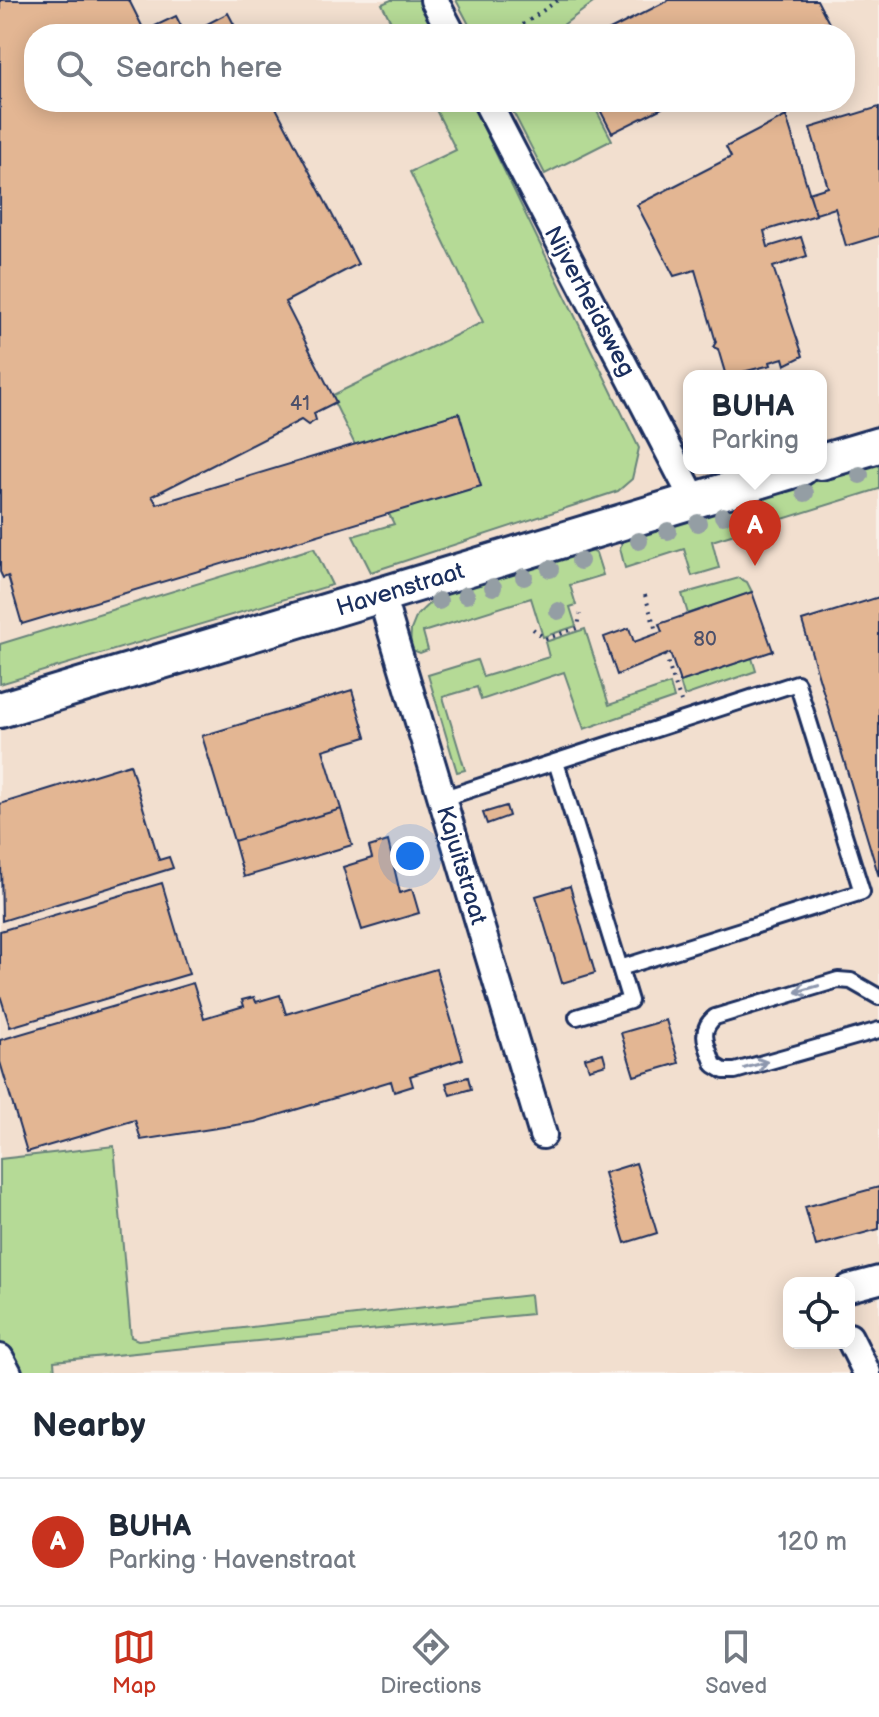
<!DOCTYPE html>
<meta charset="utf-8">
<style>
:root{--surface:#fff;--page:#f6f6f7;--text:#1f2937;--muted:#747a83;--line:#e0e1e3;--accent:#c8321e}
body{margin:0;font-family:"Balsamiq Sans",sans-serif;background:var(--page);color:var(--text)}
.controls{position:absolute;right:24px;bottom:24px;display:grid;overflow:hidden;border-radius:16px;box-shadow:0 4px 20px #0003}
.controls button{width:72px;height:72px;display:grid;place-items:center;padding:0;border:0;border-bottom:2px solid var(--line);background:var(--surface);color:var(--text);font:40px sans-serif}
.you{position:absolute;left:410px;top:856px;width:28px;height:28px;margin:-20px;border:6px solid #fff;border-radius:50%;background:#1a73e8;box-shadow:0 0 0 12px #1a73e833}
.badge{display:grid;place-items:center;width:52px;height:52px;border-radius:50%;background:var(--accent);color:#fff;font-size:26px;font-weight:700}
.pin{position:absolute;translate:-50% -66px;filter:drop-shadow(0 2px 4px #0008)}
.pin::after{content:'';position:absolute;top:42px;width:28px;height:24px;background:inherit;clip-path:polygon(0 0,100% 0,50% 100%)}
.popup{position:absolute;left:683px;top:370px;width:144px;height:104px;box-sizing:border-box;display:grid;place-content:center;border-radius:16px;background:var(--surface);filter:drop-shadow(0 2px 6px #0005);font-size:26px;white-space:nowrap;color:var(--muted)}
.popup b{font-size:30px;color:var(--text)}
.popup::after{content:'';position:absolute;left:50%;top:100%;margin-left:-16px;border:16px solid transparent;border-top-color:var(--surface)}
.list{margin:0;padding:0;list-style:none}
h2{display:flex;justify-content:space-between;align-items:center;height:104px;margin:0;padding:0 32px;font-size:34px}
h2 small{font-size:26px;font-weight:400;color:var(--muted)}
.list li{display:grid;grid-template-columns:52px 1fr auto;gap:24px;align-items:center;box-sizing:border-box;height:128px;padding:0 32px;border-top:2px solid var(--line)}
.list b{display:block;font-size:30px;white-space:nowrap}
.list p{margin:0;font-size:26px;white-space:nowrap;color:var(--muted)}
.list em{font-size:26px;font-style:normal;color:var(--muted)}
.icon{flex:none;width:44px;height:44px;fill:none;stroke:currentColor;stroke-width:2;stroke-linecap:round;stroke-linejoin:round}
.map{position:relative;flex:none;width:879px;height:1373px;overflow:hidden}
.search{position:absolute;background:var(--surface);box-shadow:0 4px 20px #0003;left:24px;right:24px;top:24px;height:88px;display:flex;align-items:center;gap:20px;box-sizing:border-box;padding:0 28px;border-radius:32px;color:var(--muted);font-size:30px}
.sheet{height:232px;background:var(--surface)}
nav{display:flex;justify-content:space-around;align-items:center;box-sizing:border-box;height:112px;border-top:2px solid var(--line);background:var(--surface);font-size:22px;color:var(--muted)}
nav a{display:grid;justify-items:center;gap:4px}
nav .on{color:var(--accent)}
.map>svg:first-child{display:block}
</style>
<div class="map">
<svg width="879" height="1373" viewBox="0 0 879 1373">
<rect width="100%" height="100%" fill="#f9f0e9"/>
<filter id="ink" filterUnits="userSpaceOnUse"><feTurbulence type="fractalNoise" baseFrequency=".0125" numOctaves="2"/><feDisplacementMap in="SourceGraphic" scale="16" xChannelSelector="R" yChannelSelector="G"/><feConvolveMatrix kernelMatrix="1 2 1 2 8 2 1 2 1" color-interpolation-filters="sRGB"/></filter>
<g filter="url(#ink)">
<path fill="#f2dfcf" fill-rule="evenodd" d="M0 0H879V1373H0ZM34 34H845V102H34ZM689 376H821V468H689ZM789 1283H849V1343H789Z"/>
<path fill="#b5da96" stroke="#68847a" stroke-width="2" d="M391 0H421L437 34H397L382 4Z
M456 0H597L555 31 557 34H474Z
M432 102H471L639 448 632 479 618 491 371 572 353 536 394 524 331 396 483 322 410 172 456 150Z
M508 102H592L612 140 545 174Z
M879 462V489L712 541 719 568 692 576 684 549 625 568 620 548 624 538Z
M314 548 332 585 0 684V644Z
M586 549 596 553 603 575 570 585 576 605 570 607 576 626 543 637 531 598 423 632 428 650 420 653 410 649 411 630 417 615 437 596Z
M739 578 747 582 752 592 688 614 682 594Z
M585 629 609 705 670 684 674 698 584 729 564 672 481 700 477 687 443 697 465 770 457 772 428 675 477 660 483 677 549 657 545 642Z
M752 658 756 671 684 696 680 682Z
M114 1146 131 1337 138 1340 530 1295 532 1314 54 1361 55 1373H8L0 1356V1159Z"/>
<path fill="#e3b693" stroke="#1b2f5e" stroke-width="2" d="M0 0H129L146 34H34V102H273L358 264 285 302 336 402 314 413 316 420 308 425 301 420 152 496 157 504 459 413 481 486 22 624 8 576 3 578 0 572Z
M669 0H817L829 23 808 34H602Z
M228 13 239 34H188Z
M176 16 183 30 158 34 155 26Z
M596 102H659L662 108 612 133Z
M879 107V236L846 246 835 208 816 214 809 193 828 187 810 128Z
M786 116 816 215 764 231 768 247 801 237 807 256 773 267 803 356 785 365 783 358 770 362 771 365 726 376 718 349 713 347 716 342 695 270 674 276 637 205 731 157 726 147Z
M752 592 773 651 680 682 670 653 617 675 604 637 629 628 634 642 662 632 659 624Z
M879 597V877L802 621Z
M352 690 366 737 323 750 341 809 234 841 202 736Z
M130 764 159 860 169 857 173 868 2 921 0 804Z
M506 806 509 816 487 824 483 813Z
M341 809 352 845 244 877 234 841Z
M388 841 400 893 412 889 419 913 362 930 343 867 372 858 369 847Z
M162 883 189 974 10 1027 0 995V931Z
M570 886 595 973 562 983 536 896Z
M436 969 463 1059 410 1076 413 1086 394 1092 391 1081 255 1122 141 1140 135 1120 27 1152 0 1062V1040L193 983 204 1018 244 1006 242 1000 254 997 256 1002 280 995 286 1014Z
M666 1020 679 1063 634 1076 621 1033Z
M603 1053 606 1064 589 1069 585 1058Z
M468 1077 471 1089 450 1095 446 1083Z
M636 1163 657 1233 625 1243 604 1173Z
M879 1187V1229L816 1246 805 1207Z"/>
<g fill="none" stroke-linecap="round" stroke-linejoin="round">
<defs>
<path id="service" d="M441 799 797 683 862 892 620 968 556 762
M879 997 851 981 838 980 715 1017C697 1031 708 1047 714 1065L724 1071H735L879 1030
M577 1017 630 1001 620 968"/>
<path id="minor" d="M434 0 452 34
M487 102 694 500
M381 595 543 1135
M849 1288 879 1280
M849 1337 867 1373
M0 1358 8 1373"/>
<path id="tertiary" d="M821 462 879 445
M0 710 801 468"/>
</defs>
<use href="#service" stroke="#1b2f5e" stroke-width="20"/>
<use href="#minor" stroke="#1b2f5e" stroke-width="32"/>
<use href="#tertiary" stroke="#1b2f5e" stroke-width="40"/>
<path stroke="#1b2f5e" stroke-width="4" stroke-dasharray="2 6" stroke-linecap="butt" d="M510 34 558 0
M645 595 657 634
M533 629 545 639 578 628 580 614
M665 655 681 702"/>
<use href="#service" stroke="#fff" stroke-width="14"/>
<use href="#minor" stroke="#fff" stroke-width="26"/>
<use href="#tertiary" stroke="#fff" stroke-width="34"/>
</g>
<g fill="#949ea4">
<circle cx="860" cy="475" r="9"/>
<circle cx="805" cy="493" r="9"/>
<circle cx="723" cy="516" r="9"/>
<circle cx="698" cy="523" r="9"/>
<circle cx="668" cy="531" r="9"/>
<circle cx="639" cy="541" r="9"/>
<circle cx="580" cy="561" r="9"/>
<circle cx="550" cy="569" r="9"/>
<circle cx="524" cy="577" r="9"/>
<circle cx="493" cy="587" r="9"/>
<circle cx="466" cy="595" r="9"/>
<circle cx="439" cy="601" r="9"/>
<circle cx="558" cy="611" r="9"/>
</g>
<defs><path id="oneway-shaft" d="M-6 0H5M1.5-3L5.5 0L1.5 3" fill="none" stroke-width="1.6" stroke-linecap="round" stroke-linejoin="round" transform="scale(2)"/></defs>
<g stroke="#8d97ae">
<use href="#oneway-shaft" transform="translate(807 989) rotate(164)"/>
<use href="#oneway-shaft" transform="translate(756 1065) rotate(-16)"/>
</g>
</g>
<g text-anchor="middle" stroke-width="6" stroke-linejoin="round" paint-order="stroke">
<g font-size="20" fill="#4d516b">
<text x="300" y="410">41</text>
<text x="705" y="646">80</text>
</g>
<g font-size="24" fill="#1b2f5e" stroke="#fff">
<text transform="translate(590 301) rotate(62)" y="8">Nijverheidsweg</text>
<text transform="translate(400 589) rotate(-17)" y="8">Havenstraat</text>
<text transform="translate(462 865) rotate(73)" y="8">Kajuitstraat</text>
</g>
</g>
</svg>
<div class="controls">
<button><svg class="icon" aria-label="locate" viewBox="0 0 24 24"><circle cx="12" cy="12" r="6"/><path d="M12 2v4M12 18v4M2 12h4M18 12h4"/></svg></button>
</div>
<div class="you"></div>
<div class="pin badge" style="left:755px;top:566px">A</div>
<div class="popup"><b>BUHA</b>Parking</div>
<div class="search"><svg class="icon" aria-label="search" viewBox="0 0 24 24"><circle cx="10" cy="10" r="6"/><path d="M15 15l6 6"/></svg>Search here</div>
</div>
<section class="sheet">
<h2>Nearby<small></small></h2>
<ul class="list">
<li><span class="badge">A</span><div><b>BUHA</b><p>Parking · Havenstraat</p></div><em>120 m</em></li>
</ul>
</section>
<nav>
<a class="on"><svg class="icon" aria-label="map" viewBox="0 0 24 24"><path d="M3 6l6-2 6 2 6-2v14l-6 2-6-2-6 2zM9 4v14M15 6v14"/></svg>Map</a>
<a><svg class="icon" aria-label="directions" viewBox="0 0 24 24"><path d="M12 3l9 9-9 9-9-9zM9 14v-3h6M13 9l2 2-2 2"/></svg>Directions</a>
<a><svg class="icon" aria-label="saved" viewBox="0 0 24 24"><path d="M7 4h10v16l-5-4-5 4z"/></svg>Saved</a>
</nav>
